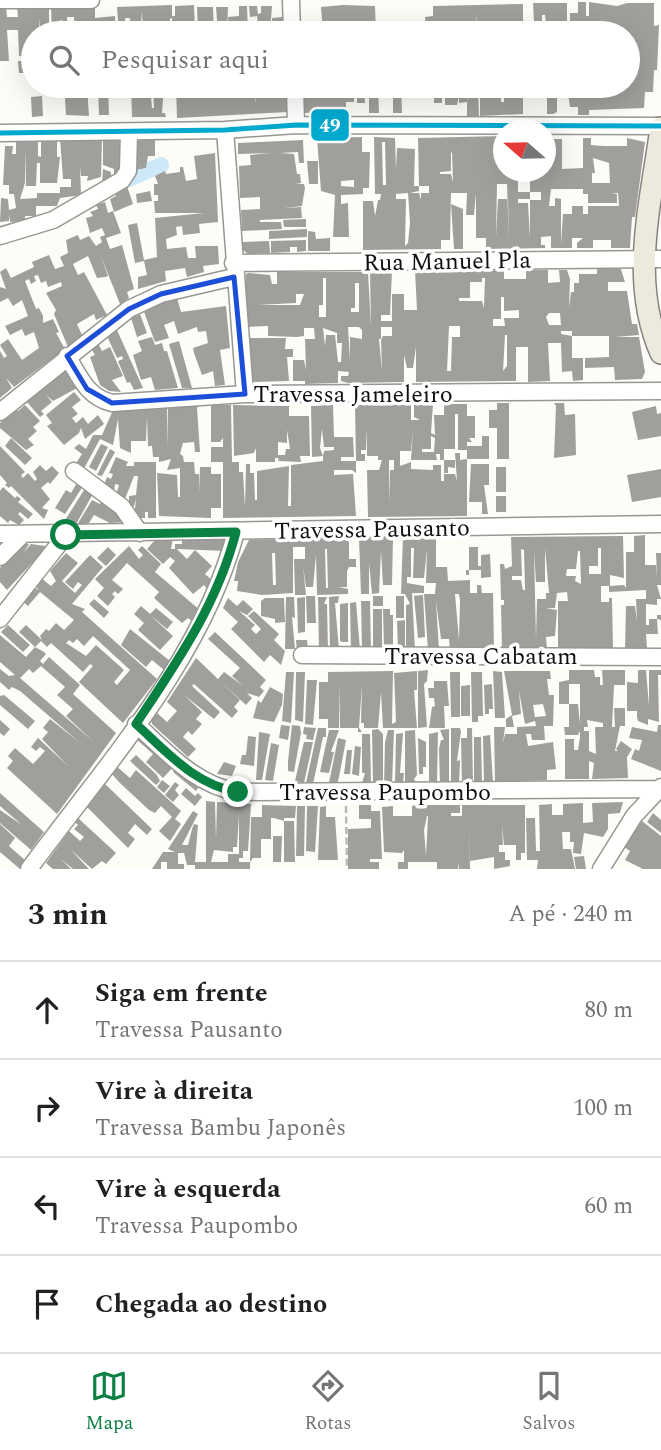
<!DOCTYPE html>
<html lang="pt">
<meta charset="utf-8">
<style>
:root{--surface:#fff;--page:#f6f6f6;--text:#202124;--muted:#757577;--line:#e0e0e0;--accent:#0b8043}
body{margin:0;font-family:Spectral,serif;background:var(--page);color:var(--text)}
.compass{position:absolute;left:493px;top:119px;width:63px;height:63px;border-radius:50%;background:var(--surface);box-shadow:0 7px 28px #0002;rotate:290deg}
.stop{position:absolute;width:21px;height:21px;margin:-16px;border:5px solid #0b8043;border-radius:50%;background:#fff}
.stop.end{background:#0b8043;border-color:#fff;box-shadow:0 2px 7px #0008}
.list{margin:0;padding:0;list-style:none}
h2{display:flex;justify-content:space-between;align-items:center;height:91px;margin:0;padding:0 28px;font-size:30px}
h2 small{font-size:23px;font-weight:400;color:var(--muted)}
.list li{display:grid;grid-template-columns:46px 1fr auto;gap:21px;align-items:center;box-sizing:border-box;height:98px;padding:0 28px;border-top:2px solid var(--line)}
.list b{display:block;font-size:26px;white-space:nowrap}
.list p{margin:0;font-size:23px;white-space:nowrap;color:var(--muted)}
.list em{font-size:23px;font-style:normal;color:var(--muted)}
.icon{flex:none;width:38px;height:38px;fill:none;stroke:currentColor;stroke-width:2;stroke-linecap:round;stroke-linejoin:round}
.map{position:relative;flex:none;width:661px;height:869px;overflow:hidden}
.search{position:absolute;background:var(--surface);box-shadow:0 7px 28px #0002;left:21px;right:21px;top:21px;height:77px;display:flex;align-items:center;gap:18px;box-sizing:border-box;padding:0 24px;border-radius:38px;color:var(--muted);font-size:26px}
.sheet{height:483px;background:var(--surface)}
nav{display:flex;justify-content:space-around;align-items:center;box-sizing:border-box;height:98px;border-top:2px solid var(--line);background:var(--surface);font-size:19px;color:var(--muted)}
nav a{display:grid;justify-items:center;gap:4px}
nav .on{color:var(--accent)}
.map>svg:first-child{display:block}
</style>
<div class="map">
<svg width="661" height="869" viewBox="0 0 661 869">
<rect width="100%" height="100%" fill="#fdfcf7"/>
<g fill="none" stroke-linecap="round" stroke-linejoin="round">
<path stroke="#cde8f7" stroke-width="16" d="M115 185 161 165"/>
</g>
<path fill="#a19f9c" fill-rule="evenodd" d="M578 2H586V16H589V2L617 6 627 3H654V26L659 25 657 70H654L653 92H645L644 108 589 110V115H578V107H570L567 86H628V69L636 70 628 67 630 33H570V13H578Z
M533 3H567V33H559V29L557 33H547L545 15H542V21L534 22Z
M523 4V33H492V23H487V33H477V14L476 33H458V22H455V33H435L433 29V33H426L425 17 433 16V6Z
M172 5V16H175V6L194 5 195 33H173L172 18 170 19V33H162L161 20 160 33H143L142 12 140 33H131L130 18H125L126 33H119L117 7Z
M343 5 375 6 376 33H345V21L344 33H335V27L333 33H323L321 7Z
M0 6H6L7 17H18L17 6 49 7V33L40 31 39 18V33L29 36 33 73H19L18 61H29V57L19 56 18 30H7L9 61H0Z
M51 6 95 7V18L115 16 116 33H96L94 23V33H86L85 25H82L83 33H75L74 17H67V22L60 20V33H52Z
M239 6H247L248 33H240V30L229 33 228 17 239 16Z
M249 6H257L258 14 261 13V6H272L270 33H262V25H259L260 33H251L250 25H258L257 16 250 17Z
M197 7H213L214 33H198Z
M216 7H228L227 33H218Z
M282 17 283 33H273L272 18Z
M424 26V33H389L388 30Z
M76 86H87L89 116 66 115 65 98 77 97Z
M98 86H108L109 115H99Z
M131 86H150L152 108H154L153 86H164L162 113H165L166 117H132Z
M176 86H210V97H221V103V86H253L256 103 255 86H265V93L267 86H285L288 112 177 118Z
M301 86H321V98L323 86H332V92L335 86 354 88V102H346V112L302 113Z
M357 86H364L365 103H357Z
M369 86H378L379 113H369Z
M393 86H401L402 113H393Z
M434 86H441L442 95H445V86H456L457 91 458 86H467V102L469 86H478L479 116H467V102L459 103V96L457 105H445V98H442V103H434Z
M480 86H489L490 98 491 86H501V102H504V86H532V89H523V114L480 116Z
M536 86H545V95H536Z
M547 86H557V112L553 114H547Z
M42 96 43 116 32 117 31 97Z
M16 136 38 137V156L41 157V140H57V157H60L57 183H40V163H37L36 186H26V148L25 183 20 199 37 198V193H60V187H71V179H63L60 138 102 140 101 177 87 181 88 176H81L80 166 81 195 60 198 57 206H36V216H25V221L10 222V215L9 221 0 222 1 198 8 199 9 210 16 208 14 194H9V185H3L5 146H13L12 154H16Z
M503 136V172H518V192H530V199H518V203H528L530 238V200H541V192H530V172H546V139H562V169L583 168V138H591V145L603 146H627V138L645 142 635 217H632L630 248H611V240H593V248H577V243L583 238H572V248H551V236L541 237V245H545V248L486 249V238H476V193L474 215H466L467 193H451L450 240H441V249L363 250V201H373L375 216 378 200H380L381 194H375L374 137 395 138 396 169 397 148 415 149 414 186H419V191L410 193H419L421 200V193H429V186H419L418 138ZM382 142H385L386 185H383ZM451 152 452 153 453 182 451 174H440V172L451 171ZM593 158 609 163 610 183H592V173H595ZM497 184H507L509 243 508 199H498L496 237ZM551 189H583V194H588V203H617V194L611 193H618L619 206H588V214H583V206H572V214H563L561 244V199L555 198V206H549ZM408 193 410 223 408 243 405 246 406 199H396V194Z
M362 137V152H370L369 188H363V194L341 195V204L348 203 349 237H333L335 195 321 191 317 138ZM354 180V187L341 186V181Z
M155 139V156H148L146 168 135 170 133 141Z
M103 140 123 141 121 167 114 177V169L103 165Z
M303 140 304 163H299L298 152 280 153 294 154 297 174H300L301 183 296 184H304L305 188 302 206 284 208 301 207 302 218 260 220V222H281L282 229 242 231 241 210 260 209V197L240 198 239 166 251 165 250 155 271 153 238 154V143Z
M215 153 218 222 199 224 200 233 183 235 182 226 176 227 177 235 166 239 167 249 186 247 188 258H196L195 246H218L219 264 203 266 204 272 187 277 185 268 165 271 166 281 138 289V277L147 275 144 261 135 263 128 225 137 223 144 260 157 257 155 218 204 213H155L154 201H158V195H154V184H158L155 176 165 171 166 174 180 172V167H183L186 181 197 179 194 156Z
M307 161H318V184H309Z
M103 169 111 172V178L102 183Z
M126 183 133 204 114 212 110 199 116 196 113 189Z
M150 191 152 201 137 203 136 194Z
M105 202 108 213 113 211 121 233 106 238 110 249 122 245 134 289 127 292 129 298 120 304 100 254 108 276 105 277 97 278 88 256 73 264 78 275 84 272 107 315 96 320 94 314 77 324 82 335 68 347 54 314 56 310 46 293 62 286 61 282 48 287 46 281 41 283 38 275 34 276 36 281 31 284 29 279 25 281 36 309 39 308 43 316V323L53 319 59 332 56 333 65 349 14 387 6 378 12 388 0 398V351L4 358 7 356 0 345 8 339 22 360 39 348 34 332 25 336 22 329 10 335 5 326 28 316 22 300 13 306 8 298 0 302V287L6 289 0 272 6 268 11 278 34 267 32 262 49 255 55 269 64 266 60 257 68 253 66 240 78 235 80 240 89 236 96 246 102 242 100 237 105 235 102 228 90 233 86 218 93 216 90 212 98 209 96 205Z
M451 204 463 209V249H454Z
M306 219V227H284L283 220Z
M307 229V237L269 239V231Z
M308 231 315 232 316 239 330 238V251H308Z
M306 240V251L297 252V247H290V252L271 253V241Z
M269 241 270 253 248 254 243 250V242Z
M597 269H621L625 282H608V291H627L632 324H637L639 335 615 337H639L645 372 642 379 615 380 614 367 585 368V358L609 357V336H572V331H561V334L572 336V358H583V380L573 381 572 371 562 372 561 343H548L550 381 528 382V347H516V381L416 382V347L413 368H407L404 355V382L348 383 341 381V376H348L349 372 338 371V383L305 384V381H293V360H304L306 370 305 339H315L314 328H304V336L297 337 268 336V326L245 327 246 274 249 273 270 275 272 284H277V272H368L371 327 370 272 392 271 390 315H381V321H392V294H404V310H417L415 271 504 270V279H526V270H548V283L560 282 559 270H567L570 279 569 308 571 292H574V283H579V274H597ZM323 278H326V317H319V305H323ZM482 278H485L484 308 482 301H459V298H470V282H482ZM355 283H359V312H351V308H355ZM296 294H304L300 305H258L296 303ZM501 297H504V311L519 310V318H504L505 326H493V319H501ZM549 313H560L561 325H549L546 317ZM449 326H460V337H452L451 371H447ZM348 327H359L362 330V339L350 337V361ZM381 327H392V336H383L381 340 382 371 379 339H381ZM323 328 337 333V343H342L341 362H338L335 335H326L325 346ZM505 335H507V366L503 371Z
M177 298 181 312 226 306 230 348 220 350 225 385 215 386 213 371 202 375 194 353 193 348 208 343 206 331 198 332 197 327 178 334 174 321 164 325 169 338 155 342 143 309Z
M140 314 147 333 137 337 131 318Z
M117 330 143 388 134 390 130 382 127 383 118 361 123 359 122 356 117 358 107 336Z
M152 337 155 345 162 343 164 351H167L178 388 155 390 151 377 141 380 133 355 142 351 138 341Z
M247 338H286L285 349H293V357H287L289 381 249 382Z
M179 341 192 388H182L169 344Z
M98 343 102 351 110 347 123 376 112 380 121 392 109 391 100 385 90 357 95 355 92 350Z
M68 367 81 386 53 401 46 395 52 402 41 411 44 414 40 417 26 401Z
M74 392 81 400 72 407 78 414 72 418 76 423 83 417 88 424 98 415 104 424 85 439 81 428 79 433 64 445 47 426 52 423 46 415Z
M497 403H509V459H497V428H489V410H497Z
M554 403H564L565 415 575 414 576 455 554 458 556 406Z
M411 404V420H420L414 417V404H433L431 433 435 435 434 415H444V404H467V416H475V438H469L472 442H467V446H482V436H489V459H467V516L368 517 367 470H379L382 460H378V456H367V428L366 450H361V454H365V461H356L355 405ZM455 414H458V450H467V459L460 460V453H455L457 481 455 474H444V481H441V465H433V470L411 469V462L400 466V451H411L413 429 411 460H437L436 454H440V460H444V473H448V467L455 468V460H444V449H455ZM431 436 435 438 434 452H422V449H431ZM389 460H394V470H390L389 503Z
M25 405 40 421 33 427 37 431 28 439 34 445 26 450 0 428V423L15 407 18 411Z
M167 405 168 449V405H199L197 408 200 452H195L194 442 183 443 180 454 183 456 184 462H194L195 474H199V493L200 467H211V474H221V508H211V518L159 516 157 473 177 475 178 497H180V468L167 470 171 459 159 462V457H153L152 446H148L147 416 146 441H131V453L120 448 118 419 113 445 100 439 81 474 73 468 82 454 74 448 79 444 86 449 93 435H102L114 408 131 411V406Z
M211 405H231L232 462H239V472H243L245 507 246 464H250V473H254L255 500H257V471L289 466 288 506H291V465L323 461V456L312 457 311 406 333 405 334 437H353L354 457H341V461H356V473L352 470H334V475L353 474 356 516 223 518V462H211V447H223V438L220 442H211ZM322 429 324 447H334V450L324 451 323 456 320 448Z
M233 405 289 406V416H309L310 456H300L301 462 279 461 278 458H275V462H256V448L254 453 234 456ZM287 430 290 449H286L285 455H278V442L287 443Z
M656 406 657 414 661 413V436L638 440 632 412Z
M11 438 32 458 25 465 5 446Z
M101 444 108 447 96 471 89 467Z
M0 446 25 472 21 475 23 478 28 473 35 481 37 479 33 472 40 465 46 471 52 466 59 473 50 484 48 482 41 488 50 499 42 508 48 510 44 519 11 486 9 488 5 485 7 483 0 475Z
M110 449 115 452 102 476 97 475Z
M116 457 128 462 126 466H134V462H156V518H148V512H145V518H134L136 499 134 506 129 507V496L136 495 138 476H134L125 499 116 495 119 485 115 484 114 493 103 487 107 477 111 479 113 474 109 473Z
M471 464H489V485H484L488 514H482V502H469Z
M496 467H506V492H496Z
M661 469V497L632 502 627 475Z
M78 481 83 486 65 514 55 508 66 490 71 493Z
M3 487 15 498 17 496 21 499 18 502 33 514 28 519 20 512 18 514 24 520 19 525 10 520 8 523 0 516V491Z
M86 487 94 492 75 526 62 525Z
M496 496H506V512H496Z
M104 498 125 515V522L110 523 94 515 89 523 77 525 92 500 100 504Z
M645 535V565H656L657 578 656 553H661V585H657L661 599H657V605L646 604V625H649V619H657V615H661V620L657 619 658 634H646L647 648H625L626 606H635L637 621 636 599H646V590L609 592V586H601V602H609V598H612L613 649H558V601H568L567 592 557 593 555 608H546L557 610 555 636 546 637 547 649H502L501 605H504V600H501L500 564H504L505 569 512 566 511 537 623 536 624 578 610 575V586L624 585 626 588V552H634V536ZM545 548 549 593H546V599H537L536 639 534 551 536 582H545ZM598 548H601V574H589V566H598ZM521 549 524 550 525 590H523L521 580H512V576H522ZM578 551H580L581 584 575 581 576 576H566L567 569H576Z
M403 536H436V567H447L448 581 470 580V593H477V585H481L482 593H493L494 650H450L449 639H441L436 601 439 650H428L424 594H435L436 583H426L427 549 424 578H413L414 548H411V577H407V583L424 586V593H412L415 650 406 649V605L410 604 405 594H401ZM455 594H459L460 601 459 640Z
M349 537V559H356V567H349L347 571V587H339L348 589V594L317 595 316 555 313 587H306L303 566 306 595H295L294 559H305V547H293V593L262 595 237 591 238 581H234L238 562 249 540ZM325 549H327L328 588H326ZM272 553H275L276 585H273Z
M393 537 392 585H383L381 551 379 593 372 594 369 563V594H361L359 538Z
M157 538H173L171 549H175V544H182V539L226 540 225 551 177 549 187 559 195 550 212 566 205 574 214 582 210 593 204 585 193 594 169 568 175 561 170 557 163 564 147 549Z
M23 543 29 544 24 552 31 544 45 546V549L7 590 0 582V568Z
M129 546 139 559 143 555 138 550 142 546 161 564 155 572 201 611 193 622 188 618 182 623 154 598 159 592 127 563 112 580 123 589 118 594 115 591 112 594 115 597 108 606 97 596 104 588 95 579Z
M108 547 116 555 106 566 97 558Z
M469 547H478V566H481V555L490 554 491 577 481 578V570H469V575H466V570H469Z
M66 553 78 563 62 581 75 593 82 585 78 582 73 589 65 582 90 555 103 567 72 604 85 609 82 612 157 679 123 723 79 682 93 666 90 664 83 672 51 643 47 647 41 641 35 647 19 632 26 625 42 640 40 636 46 629 49 631 56 623 64 630 74 620 40 592 28 606 22 601 34 587 38 590 36 585 41 578 51 586 56 581 50 571ZM93 636 130 670 117 685 114 682 124 670 96 645 86 656 66 643 69 640 73 643 77 639 84 646Z
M423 595 425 637 418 638 414 596Z
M306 596H315L316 623H307Z
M339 596 338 603H335L339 650H330L329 597Z
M373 596H383V606H373Z
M396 596H404V618H396Z
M286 597H294L295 618 292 617 295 649H285Z
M305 597V632L298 633 297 598Z
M318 597H327L324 604H327L328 651H319Z
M228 598 237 606 243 600 253 609 247 615 239 611 255 625 251 629 256 634 261 629 248 616 254 611 279 634 274 640 285 651 281 665 270 655 264 662 231 629 238 622 223 608Z
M265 598H284L285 622 275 623V619L261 616V601Z
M94 599 109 612 104 618 89 604Z
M361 601H370L371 650H362Z
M356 602 360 650H351L350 603Z
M348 603V642H343L340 641V604Z
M141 606 150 614 156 608 173 622 167 629 150 615 173 636 160 650 138 630 144 623 134 614Z
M373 609H382V650H373Z
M383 609H390V615H393V646H390V650H384Z
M405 620V650L398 651 397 621Z
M8 625 30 645 23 652 1 632Z
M130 629 170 661 164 670 152 660 146 667 121 645Z
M215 632 266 680 260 687 264 691 259 697 247 693 252 698 246 705 218 679 224 672 242 685 232 676 240 668 208 639Z
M0 635 26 657 35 647 44 652 46 654 40 661 43 664 49 657 80 685 73 694 116 733 57 814 7 768 13 761 8 756 15 748 33 764 45 751 40 747 36 751 31 747 38 738 68 766 42 739 48 732 43 728 50 719 79 742 20 691 12 687 9 690 0 682V669L9 676 15 675 0 662ZM41 666 65 687 57 695 73 709 66 716 94 742 20 678 29 669 33 673Z
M296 640H307L308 651H297Z
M196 658 240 700 234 707 238 711 232 718 194 684 192 686 220 712 214 719 184 695 202 712 196 719 202 724 192 735 188 731 183 737 196 749 188 757 152 724 151 717 156 712 167 722 177 711 167 702Z
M428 670 427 681 424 684 427 727 418 728V671Z
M569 670H594L595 677H600V685H603L602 670H625V685H614L612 727H615L614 708H625V726H620L615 751H618L616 749 621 741 632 749 627 757 628 778 592 779 594 763 589 761V779H565V739H574V750H578L580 737V731L578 735H565L564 727H569V704H578L580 724V684H569V704H559V682L569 680ZM587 720 603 723V727H595L596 754 589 751V731H584V727H588Z
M638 670H646L649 706V670H661V675H658L659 722 648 719V725L638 721 637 717V687V711H627V682L638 683Z
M393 671 392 724 396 722 394 673 417 671V690H414L417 728H383L381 692 378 728H364V723H361L362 684 359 728 362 732H358V728H340V684L339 728H328V719H319V682H328V672Z
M493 671 502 672 505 718H495Z
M504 671H550L551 679H547L549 695H554L553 726H544L545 740H532L531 734H526L528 746 553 742 556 769 547 770V780L495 782 494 727H505L503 743 505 734H517V727L536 726 535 721 525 724 519 691 521 714 512 716 514 727H506V719L512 715ZM543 704 546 716 535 717 533 705Z
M286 672H294L291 723 282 721Z
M296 672H305L303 722 295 720Z
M450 672H460V717H451Z
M471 672H482L483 716H478V722H472Z
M307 680H317L313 725 305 724Z
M434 681H447L449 706H444L445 728H429L432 707 435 706 434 698H429L428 688H434Z
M492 684 493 709H489V714H485L484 685Z
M470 685V716H461V686Z
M270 687 283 694 282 705 274 722 253 718 258 700 261 703Z
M4 695 35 721 28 729 0 705V696Z
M0 720 10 729 4 736 0 733Z
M281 725 290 726 288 740 279 738Z
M292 725 300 726 301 733 294 772 288 771V761Z
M658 725H661V771L631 759 635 749 639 751 642 740 629 738 632 727 657 732Z
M304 727 316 728 313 740 306 739 307 735 303 734Z
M318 728H326V737H323L313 784 306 783Z
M451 728H460L461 732 457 761 460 760 459 784H451Z
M467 728H472L473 784H462L461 738H467Z
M378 729 383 734V781L380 785 373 786 372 730Z
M449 729V784H440L439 749 441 740H444L440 730Z
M329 730H339L331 752H334L329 773 320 772Z
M388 730H394L392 785H384L385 742Z
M415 730 417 775 414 779 417 784H405V731Z
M259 732 270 734 262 780H256Z
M438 732 437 783 429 784V734Z
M403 733 400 773H404L403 784 395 785 396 734Z
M362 734H370L371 783H362L365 773H362Z
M490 735 493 783 484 784 483 736Z
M144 736 176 764 163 778 146 762 153 754 136 739Z
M248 736 256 737 254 766 240 764 242 755H246Z
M474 737H481L482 784 474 783Z
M338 738 346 740 339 777 337 784 329 783Z
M418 738 426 742V767H423V774H419Z
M304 742H313L304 783 295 781Z
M271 743 279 745 273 781 265 780Z
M355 746 361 747 359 776 352 774Z
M347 750H352L350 774H344Z
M136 755 157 775 160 781 156 785 130 761Z
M224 762 236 766 232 776 217 774Z
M115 765 130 778 136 770 181 811 175 819 181 824 170 841 159 831 172 817 161 806 155 813 149 810 120 783 110 772Z
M177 766 199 786 196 791 173 772Z
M162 780 170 786 164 793 157 787Z
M103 782 152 829 147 835 135 824 128 833 135 839 128 848 86 806Z
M175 782 179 785 175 790 179 795 173 802 165 795Z
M186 788 195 796 198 793 202 797 195 806 181 794Z
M0 793 44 832 31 850 0 823V810L22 825 0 806Z
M206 801 215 802 216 839 217 802 251 804 248 851H243V858H239V862H250V869H195V865H187L184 853H178V864H184V869H167V862H161V869H152L163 852H175L168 849 193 811 198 814 182 845H188L192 829 194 824 198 825 195 862H206ZM239 815V854H228V862H211L214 850 233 852V847H237Z
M623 802 620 813 608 814V829L603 837 584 833 581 854 573 853 574 842H570V832H562L563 849H571L575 869H537L538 860H527L526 818H535L536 851H540L539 805 552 804V815H563V804L583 803V823L593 822 592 803Z
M262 805 296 806 295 818H284V821H294L295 862H284V821L274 818H271V839H261V858H253L250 862 251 817H262Z
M359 805H371V811H380L382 859H370V862H379V869H348V829L371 828V819H359Z
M416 805H460V813H451V816H462V805H525V853H521V860H516V845H504L502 825 503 845H499V852H505V860H510V866L494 869V857L470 861 469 816 470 869H459V862L458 869H437V862H408V869H398V862H404V850L402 853 384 852 382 807 393 806V816H412V806ZM427 816H428L426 856 424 830Z
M297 806H305L304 856H296Z
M307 806H318L315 852 306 851Z
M326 806V817H335L338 860H318L320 807Z
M653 813 661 820V833L647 822Z
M78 818 116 853 106 864 102 861 92 869 70 849 89 869H73L61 859 71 869H53L46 863 69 831 80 841 84 837 74 829 78 825 75 822Z
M642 821 661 836V869H643L625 860 630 851 624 847Z
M0 824 15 838 9 846 26 861 20 869 0 852Z
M273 836H282L281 862H273Z
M584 856 586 869H576L574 857Z"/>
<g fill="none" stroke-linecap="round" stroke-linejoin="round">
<defs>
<path id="minor" d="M0 0H91
M291 0 292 33
M295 86 296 125
M225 130 245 394
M0 133 225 130 296 125 661 126
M0 236 53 220 122 180 128 171 129 132
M233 263 661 259
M67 356C80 377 87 397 112 403L245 394 661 391
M0 412 129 309 161 294 234 277
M74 471 122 507 140 533
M0 534 661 524
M0 557 23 534
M0 619 66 535
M302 655 661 657
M136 724C167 752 195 785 238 792L658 789
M29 869C106 764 202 660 236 532
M601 869 634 816 661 787"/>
<path id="major" d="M661 128C651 203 629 281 661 353"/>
</defs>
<use href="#minor" stroke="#979795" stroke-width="19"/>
<use href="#major" stroke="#858482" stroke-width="24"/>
<path stroke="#b9b9b8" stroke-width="2.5" stroke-dasharray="7 3.5" stroke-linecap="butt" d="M346 806 347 869"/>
<use href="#minor" stroke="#fffffe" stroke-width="16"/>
<use href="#major" stroke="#ede9dc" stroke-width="21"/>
<defs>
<path id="bus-1" d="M0 133 225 130 296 125 661 126"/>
</defs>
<use href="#bus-1" stroke="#fff" stroke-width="10"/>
<use href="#bus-1" stroke="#00a9ce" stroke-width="5"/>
</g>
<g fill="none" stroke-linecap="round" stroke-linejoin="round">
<path stroke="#0b8043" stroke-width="9" d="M66 535 236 532C217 605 177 662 136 724 167 752 195 785 238 792"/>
</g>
<path fill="none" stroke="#1d4ed8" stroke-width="5" stroke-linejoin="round" d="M234 277 245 394 112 403 87 389 67 356 129 309 161 294Z"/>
<g text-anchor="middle" stroke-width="7" stroke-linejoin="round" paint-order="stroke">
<g font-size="24" fill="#111" stroke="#fff">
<text transform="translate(447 261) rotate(-1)" y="8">Rua Manuel Pla</text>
<text x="353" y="402">Travessa Jameleiro</text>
<text transform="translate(372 529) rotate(-1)" y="8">Travessa Pausanto</text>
<text x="481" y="664">Travessa Cabatam</text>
<text x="385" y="800">Travessa Paupombo</text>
</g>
</g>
<rect stroke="#fff" stroke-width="2.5" x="310" y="108" width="40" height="34" rx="7" fill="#00a9ce"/>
<g font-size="19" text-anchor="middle" font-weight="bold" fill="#fff">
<text x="330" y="132">49</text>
</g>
</svg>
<svg class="compass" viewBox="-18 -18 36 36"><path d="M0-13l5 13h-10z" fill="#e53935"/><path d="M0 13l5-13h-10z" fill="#757577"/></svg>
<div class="stop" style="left:66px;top:535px"></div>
<div class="stop end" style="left:238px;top:792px"></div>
<div class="search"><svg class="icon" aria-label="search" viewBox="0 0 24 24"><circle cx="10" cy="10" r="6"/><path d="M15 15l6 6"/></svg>Pesquisar aqui</div>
</div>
<section class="sheet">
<h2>3 min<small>A pé · 240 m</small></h2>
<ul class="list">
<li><svg class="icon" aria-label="ahead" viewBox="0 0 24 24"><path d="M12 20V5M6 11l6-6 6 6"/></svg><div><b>Siga em frente</b><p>Travessa Pausanto</p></div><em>80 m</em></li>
<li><svg class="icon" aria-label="right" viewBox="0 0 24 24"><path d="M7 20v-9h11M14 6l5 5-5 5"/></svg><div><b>Vire à direita</b><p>Travessa Bambu Japonês</p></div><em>100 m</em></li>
<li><svg class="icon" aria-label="left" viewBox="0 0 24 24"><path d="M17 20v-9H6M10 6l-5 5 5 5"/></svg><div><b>Vire à esquerda</b><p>Travessa Paupombo</p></div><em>60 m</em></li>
<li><svg class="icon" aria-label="arrive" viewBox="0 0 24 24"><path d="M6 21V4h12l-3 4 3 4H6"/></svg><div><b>Chegada ao destino</b></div></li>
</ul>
</section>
<nav>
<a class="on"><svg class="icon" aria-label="map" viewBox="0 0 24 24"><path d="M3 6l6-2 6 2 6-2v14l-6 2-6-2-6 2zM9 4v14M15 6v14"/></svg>Mapa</a>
<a><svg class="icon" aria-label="directions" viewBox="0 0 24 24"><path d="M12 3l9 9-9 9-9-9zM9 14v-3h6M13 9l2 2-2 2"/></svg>Rotas</a>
<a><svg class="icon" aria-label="saved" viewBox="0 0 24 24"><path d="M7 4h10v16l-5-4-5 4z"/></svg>Salvos</a>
</nav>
